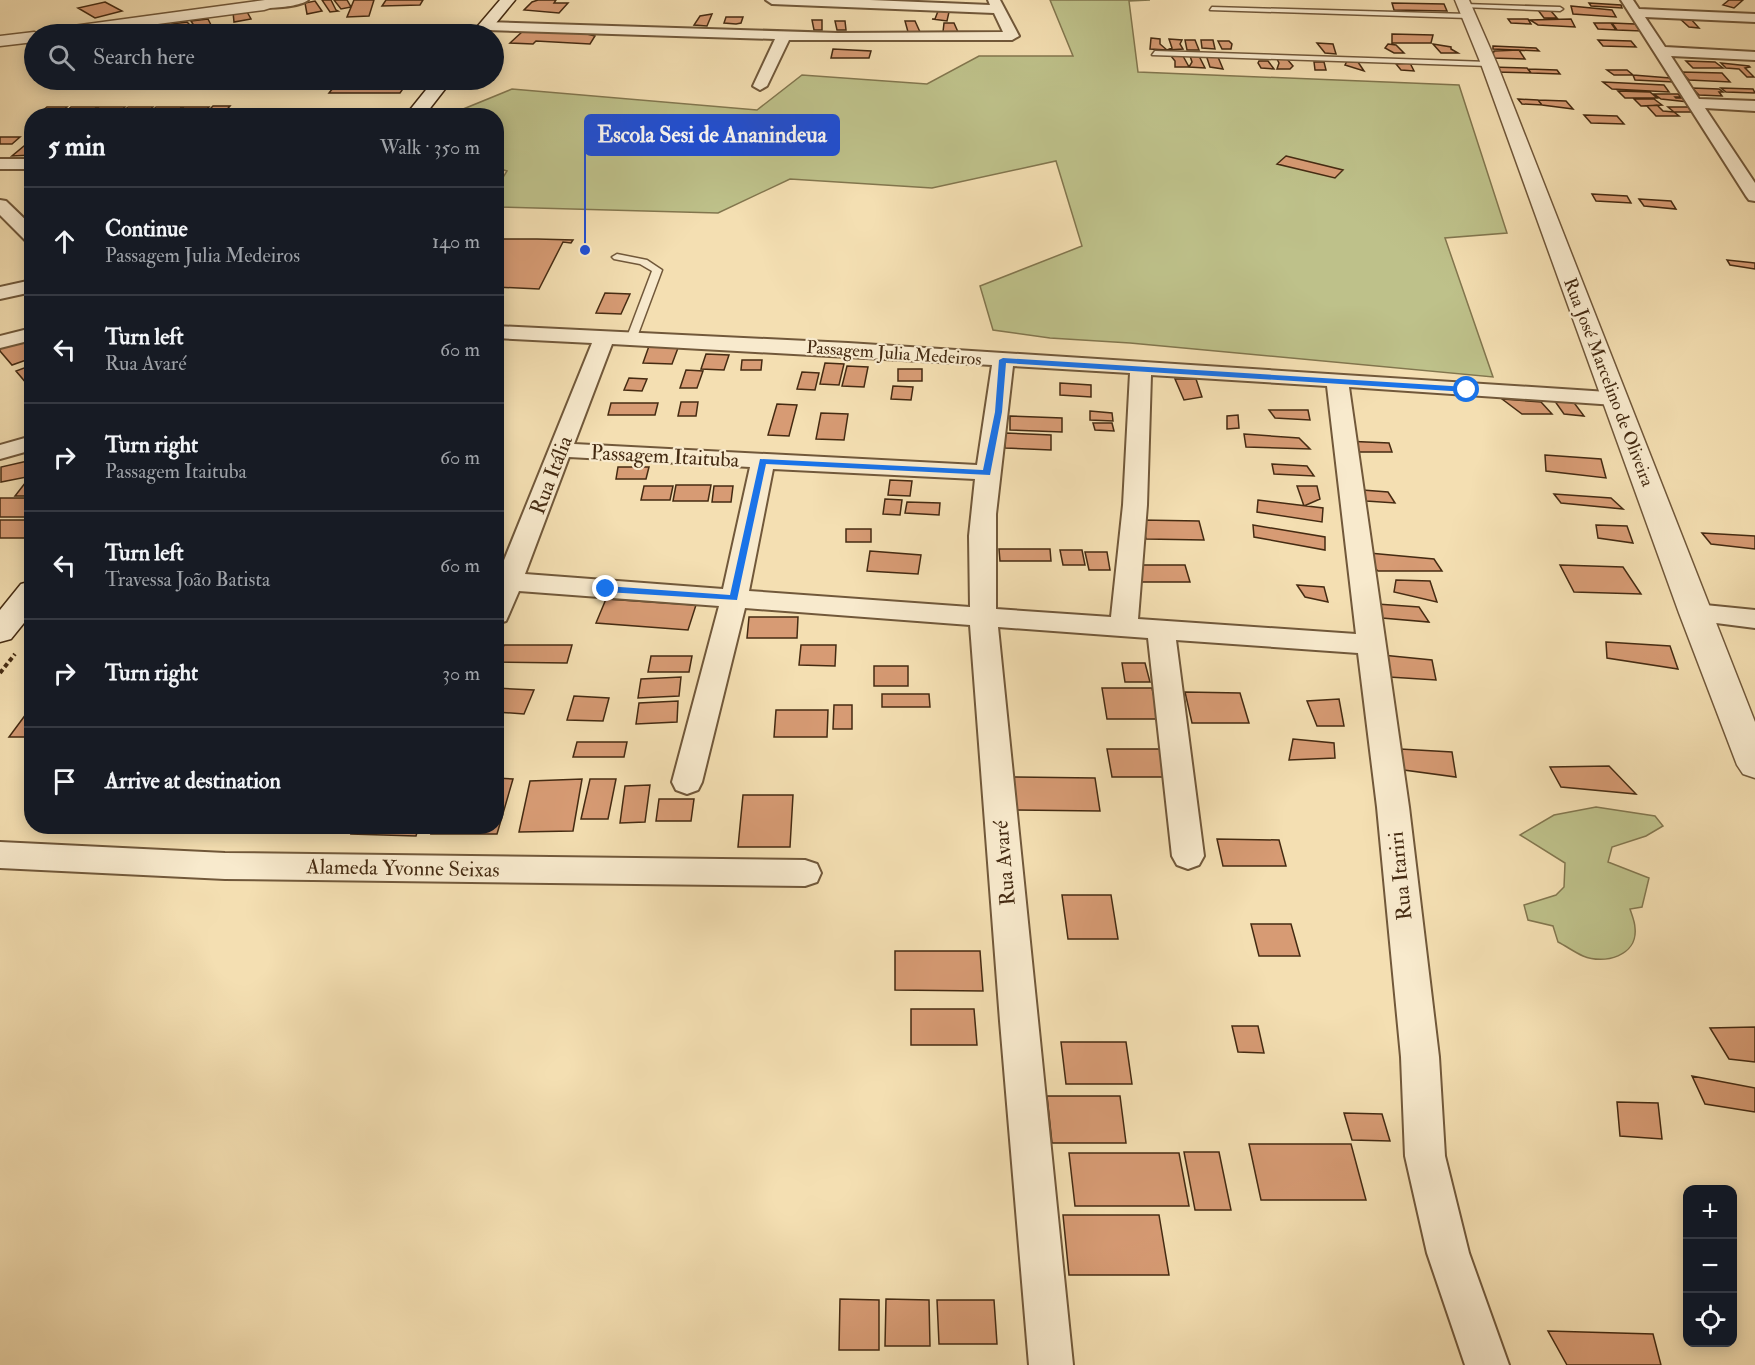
<!DOCTYPE html>
<meta charset="utf-8">
<style>
:root{--surface:#171b24;--page:#242831;--text:#f1f3f6;--muted:#9ea1a6;--line:#363941}
body{margin:0;font-family:"IM FELL Double Pica",serif;background:var(--page);color:var(--text)}
.controls{position:absolute;right:18px;bottom:18px;display:grid;overflow:hidden;border-radius:12px;box-shadow:0 3px 15px #0003}
.controls button{width:54px;height:54px;display:grid;place-items:center;padding:0;border:0;border-bottom:2px solid var(--line);background:var(--surface);color:var(--text);font:30px sans-serif}
.stop{position:absolute;width:18px;height:18px;margin:-14px;border:4px solid #1a73e8;border-radius:50%;background:#fff}
.stop.end{background:#1a73e8;border-color:#fff;box-shadow:0 2px 6px #0008}
.list{margin:0;padding:0;list-style:none}
h2{display:flex;justify-content:space-between;align-items:center;height:78px;margin:0;padding:0 24px;font-size:26px}
h2 small{font-size:20px;font-weight:400;color:var(--muted)}
.list li{display:grid;grid-template-columns:39px 1fr auto;gap:18px;align-items:center;box-sizing:border-box;height:108px;padding:0 24px;border-top:2px solid var(--line)}
.list b{display:block;font-size:22px;white-space:nowrap}
.list p{margin:0;font-size:20px;white-space:nowrap;color:var(--muted)}
.list em{font-size:20px;font-style:normal;color:var(--muted)}
.icon{flex:none;width:33px;height:33px;fill:none;stroke:currentColor;stroke-width:2;stroke-linecap:round;stroke-linejoin:round}
.map{position:relative;flex:none;width:1755px;height:1365px;overflow:hidden}
.search{position:absolute;background:var(--surface);box-shadow:0 3px 15px #0003;left:24px;top:24px;width:480px;height:66px;display:flex;align-items:center;gap:15px;box-sizing:border-box;padding:0 21px;border-radius:33px;color:var(--muted);font-size:22px}
.panel{position:absolute;background:var(--surface);box-shadow:0 3px 15px #0003;left:24px;top:108px;width:480px;height:726px;border-radius:24px}
.map>svg:first-child{display:block}
</style>
<div class="map">
<svg width="1755" height="1365" viewBox="0 0 1755 1365">
<rect width="100%" height="100%" fill="#f4dfb2"/>
<filter id="stains"><feTurbulence type="fractalNoise" baseFrequency=".00333" numOctaves="4"/><feColorMatrix values="0 0 0 0 .2 0 0 0 0 .09 0 0 0 0 .02 0 0 0 .5 -.17"/></filter>
<radialGradient id="worn" r=".72"><stop offset=".6" stop-color="#630" stop-opacity="0"/><stop offset="1" stop-color="#630" stop-opacity=".3"/></radialGradient>
<path fill="#bec18a" stroke="#82764e" stroke-width="1.5" d="M1050 0H1150L1129 1 1138 72 1459 85 1507 233 1445 238 1493 377 1130 343 1050 338 993 330 980 286 1082 246 1056 161 932 188 790 179 718 213 497 207V187L507 171 497 168 496 116H452L456 112 512 89 757 110 802 75 927 84 979 56H1073Z
M1596 807 1655 816 1663 826 1646 836 1612 847 1608 862 1649 878 1642 907 1630 909C1632 915 1635 922 1635 928 1638 956 1604 965 1583 956 1574 952 1566 946 1558 942L1553 926 1528 920 1524 905 1556 895 1564 887 1565 863 1520 835 1554 815Z"/>
<path fill="#d79b74" stroke="#452b12" stroke-width="1.5" d="M322 0H331L336 10 338 11 330 12Z
M334 0H347L351 7 341 9Z
M354 0H374L369 16 347 17Z
M386 0H423L420 5 382 6Z
M538 0H556L554 3H568L559 13 524 10 532 2Z
M1729 0H1743L1734 8 1723 5Z
M315 1 322 11 307 14 305 3Z
M105 2 122 11 95 18 78 8Z
M1392 3 1444 4 1447 11 1394 10Z
M1589 3 1621 5 1622 8 1591 6Z
M1571 6 1612 10 1616 17 1573 14Z
M246 10 251 19 234 22 233 12Z
M1538 10 1551 11 1557 18H1544Z
M938 11 949 12 947 21 932 19H935Z
M712 14 707 26 694 25 700 16Z
M726 17H743L741 23 736 24 724 23Z
M1678 17 1690 18 1699 28 1689 27Z
M208 19 211 25 196 29 191 21Z
M1508 19H1528L1531 24 1511 23Z
M1571 19 1575 27 1538 25 1530 20Z
M812 20H822V30H814Z
M835 21H845L846 30H837Z
M905 21H915L920 32H908Z
M187 22 191 26V31L174 33 176 28 172 24Z
M944 23H954L958 32H943Z
M1594 23H1611L1616 30 1598 29Z
M1612 23 1635 24 1641 31 1617 30Z
M279 25 281 31 266 32 264 26Z
M256 27 258 34H240V30Z
M523 31 589 33 587 34 595 36 590 44 536 41 533 44 510 43Z
M1392 34 1433 35 1431 43H1392Z
M1151 38 1160 39V44L1167 50 1150 49Z
M1169 39 1182 40 1180 44 1183 49 1167 50 1172 48Z
M1185 40H1195L1199 50H1187Z
M1201 40H1213L1215 49 1202 48Z
M1598 40 1631 41 1636 47 1603 46Z
M1218 41H1229L1232 44 1231 49H1222Z
M1317 43 1333 44 1336 54 1325 53Z
M1388 44 1396 45 1404 53H1394L1385 48Z
M1433 44 1451 47V49L1458 53H1441Z
M1493 46 1536 48 1539 51 1493 49Z
M833 49 871 51 869 58H831Z
M1519 50 1525 59 1492 58 1494 51Z
M1206 55 1218 57 1223 69 1210 67Z
M1171 56H1183L1189 67H1175V61Z
M1190 56H1199L1205 68 1189 67 1192 62Z
M1277 59H1287L1293 66 1290 69H1277L1279 63Z
M1259 61H1268L1274 69 1261 68 1258 63Z
M1347 61 1358 62 1364 71 1345 65Z
M1686 61 1715 62 1723 68H1693Z
M1314 62H1324L1326 70H1315Z
M1410 63 1414 71 1401 70 1396 64Z
M1721 63 1749 66 1750 67 1745 68 1754 77H1747L1739 69 1726 68Z
M1491 67 1527 68 1531 73 1495 72Z
M1528 69 1557 70 1560 74 1531 73Z
M1607 70H1627L1633 75H1614Z
M1681 72 1722 73 1730 82 1689 80Z
M1633 75 1670 78 1673 82 1635 80Z
M1603 82 1664 85 1669 92 1612 89Z
M337 83H407L400 93H329Z
M1692 88 1719 89 1723 92H1719L1722 96 1699 95Z
M1721 88 1753 89 1755 93 1726 92Z
M1618 91 1650 92 1657 98H1625Z
M1654 94H1678L1681 97H1675L1676 98H1685L1689 102 1661 99Z
M1518 99 1538 100 1542 105 1522 104Z
M1634 99H1654L1662 105 1641 106Z
M1538 100 1566 101 1573 109 1542 105Z
M1657 105 1663 111 1674 112 1679 116H1656L1647 106Z
M213 106H230L222 115H204Z
M47 107H67L58 115H37Z
M71 107H97L86 116H60Z
M99 107H125L116 115H90Z
M128 107H153L144 116 118 115Z
M156 107H182L173 115H147Z
M184 107H209L202 115 176 114Z
M1668 107H1689L1695 112H1674Z
M1584 115 1617 116 1624 124 1591 123Z
M0 137H20L12 144H0Z
M24 146H32V155L12 156Z
M1286 156 1343 170 1335 178 1277 164Z
M1592 194 1627 196 1631 203 1596 201Z
M1639 199 1671 201 1676 209 1644 206Z
M503 239H537L573 240 571 243 563 242 539 289 496 287V249Z
M1727 260 1755 263V269L1730 265Z
M605 293 630 294 621 314 596 313Z
M23 339 32 349V358L12 365 0 351V347Z
M649 346 678 348 672 364 643 363Z
M706 354 729 355 724 370 701 369Z
M742 360H762L761 370H741Z
M825 363 844 364 839 385 820 384Z
M32 365V382L27 384 16 371Z
M847 366 868 367 864 387 842 386Z
M898 369H922V381H898Z
M686 370 703 371 697 388H680Z
M802 372 819 373 815 390 797 389Z
M629 378 647 379 642 391 624 390Z
M1175 379H1196L1202 397 1184 400Z
M1060 383 1091 385V397L1060 395Z
M893 386 913 387 911 400 891 399Z
M1569 396 1584 416 1564 414 1554 400Z
M1502 399 1541 402 1552 414H1522Z
M681 402H698L696 416H678Z
M611 403H658L655 415H608Z
M777 404 797 405 789 436 768 435Z
M1269 410H1308L1310 420 1275 418Z
M1090 411 1112 413 1113 421 1090 420Z
M821 413 848 414 844 440 816 439Z
M1238 415 1239 428 1227 429V416Z
M1010 416 1062 418V432L1010 430Z
M1093 423H1112L1114 431 1095 430Z
M1005 433 1051 435V450L1005 448Z
M1244 434 1299 438 1310 449 1246 447Z
M1344 441 1389 443 1392 452H1357Z
M1545 455 1601 459 1606 478 1546 471Z
M32 460V476L1 482V467Z
M1272 464 1307 466 1314 476 1274 474Z
M618 467H649L646 479H616Z
M29 478H32V496H15Z
M890 480 912 481 910 496 888 495Z
M676 485H711L708 501H673Z
M644 486H673L670 500H641Z
M714 486H733L731 502H712Z
M1297 486H1317L1320 499 1304 506Z
M1350 489 1388 492 1395 503 1366 501Z
M1554 494 1611 498 1623 509 1561 503Z
M0 498H32V517H0Z
M885 499 902 500 900 515 883 514Z
M1258 500 1323 508 1322 522 1257 512Z
M907 502 940 503 939 515 905 513Z
M0 520H32V538H0Z
M1141 520 1199 521 1204 540 1146 539Z
M1253 525 1325 537V550L1254 537Z
M1596 525 1627 526 1633 543 1598 538Z
M846 529H871V542H846Z
M1702 533 1755 536V549L1711 544Z
M999 549H1050L1051 561H1000Z
M1060 550H1082L1085 565H1063Z
M870 551 921 555 918 574 867 571Z
M1085 552H1107L1110 570H1089Z
M1358 552 1434 559 1442 571H1378Z
M1132 565H1185L1190 582H1135Z
M1560 565 1623 567 1641 594 1574 592Z
M1396 580 1430 581 1437 602 1394 592Z
M1297 585 1324 587 1328 602 1305 597Z
M606 599 696 605 688 630 596 623Z
M1377 604 1419 607 1429 622 1382 618Z
M749 617H798L797 638H747Z
M1606 642 1670 646 1678 669 1607 658Z
M504 645H572L567 663 498 662Z
M801 645H836L835 666 799 665Z
M1372 654 1432 660 1436 680 1389 677Z
M651 656H692L689 672H648Z
M1122 663H1145L1150 682H1125Z
M874 666H908V686H874Z
M681 677 679 696 638 698 641 679Z
M496 688 534 690 524 714 496 712Z
M1102 688H1152L1159 719H1107Z
M1185 692 1240 693 1249 723H1192Z
M882 694H929L930 707H882Z
M574 696 609 698 603 721 567 720Z
M1339 699 1344 726H1317L1307 701Z
M678 701 677 722 636 724 639 703Z
M834 705H852V729H833Z
M29 710H32V737H9Z
M776 710H828L827 737H774Z
M1293 739 1334 743 1335 758 1289 760Z
M577 742H627L624 757H573Z
M1107 749H1165L1170 777H1112Z
M1400 749 1452 752 1456 777 1404 770Z
M1609 766 1636 794 1561 787 1550 767Z
M1010 777 1095 778 1100 811 1013 810Z
M496 778 513 779 497 834H431L434 826H496Z
M582 779 573 831 519 832 530 781Z
M590 779H616L608 819H581Z
M650 785 645 822 620 823 625 786Z
M743 795H793L790 847H738Z
M659 799H694L691 821H656Z
M280 826H344L342 831H278Z
M354 826H419L416 836 351 834Z
M1217 839 1279 840 1286 866H1223Z
M1062 895H1111L1118 939H1068Z
M1251 924H1291L1300 956H1259Z
M895 951H980L983 991 895 990Z
M911 1009H974L977 1045H911Z
M1232 1026H1258L1264 1053 1238 1052Z
M1755 1027V1062L1729 1059 1710 1028Z
M1061 1042H1126L1132 1084H1066Z
M1692 1076 1755 1088V1112L1705 1104Z
M1047 1096H1120L1126 1143H1052Z
M1617 1102 1658 1103 1662 1139 1620 1136Z
M1344 1113 1382 1114 1390 1141 1352 1140Z
M1249 1144H1351L1366 1200H1261Z
M1184 1152H1219L1231 1210H1195Z
M1069 1153H1179L1189 1206H1075Z
M1063 1215H1159L1169 1275H1069Z
M840 1299 879 1300V1350H839Z
M886 1299 929 1300 930 1346H885Z
M937 1300H994L997 1344H939Z
M1548 1331 1653 1334 1661 1365H1567Z"/>
<g fill="none" stroke-linecap="round" stroke-linejoin="round">
<defs>
<path id="service" d="M1464 4 1560 7 1563 9 1560 11 1462 7Z
M1212 7 1468 14 1471 16 1468 18 1210 10Z
M1155 51 1489 62 1493 64 1489 66 1152 55Z
M617 254 647 260 662 270 637 337 632 340 627 337 652 271 640 264 614 259 612 257Z"/>
<path id="minor" d="M272 0H308C302 6 264 11 257 5L259 2Z
M766 0H870L990 5 988 0H1000L1019 36 1012 40H789L767 86 760 90 753 86 775 39 486 30 479 26 486 22 838 33 1003 32 994 13 772 4Z
M1621 0H1633L1639 9 1755 14V22L1645 17 1665 47 1755 52V60L1671 56 1699 99 1755 101V111L1705 108 1755 183V201L1749 200 1746 196Z
M0 159H32V169H0Z
M0 200 6 201 32 226V242L26 241 0 215Z
M32 280V292L0 299V287Z
M496 326 848 343 1623 393 1626 398 1623 403 1615 405 1349 387 1409 807 1439 1057 1445 1156 1469 1253 1509 1365H1465L1427 1253 1405 1156 1401 1057 1377 807 1358 653 1176 640 1204 856 1199 865 1188 869 1177 865 1172 856 1148 638 998 627 1073 1365H1029L1000 1021 970 625 745 608 702 782 698 790 687 794 676 790 672 782 719 606 519 591 506 621 496 624V580L592 343 496 338ZM612 344 992 365 977 465 574 444ZM1013 366 1130 373 1123 505 1111 617 996 609V514ZM1151 375 1327 386 1356 634 1138 619 1147 505ZM569 457 750 467 723 589 525 574ZM773 469 975 479 969 536 970 607 749 591Z
M32 328V340L0 348V336Z
M32 436V450L0 459V445Z
M1695 604 1755 610V628L1685 619 1682 613 1685 607Z
M0 842 225 853 805 860 817 864 821 873 817 882 805 886 225 879 0 868Z"/>
<path id="tertiary" d="M265 0H288L286 3 264 10 82 34H43L51 29Z
M1455 0H1469L1497 64 1755 722V778L1743 774 1737 765 1679 613 1481 64Z
M34 32 40 34H34V42L0 46V36Z"/>
<path id="secondary" d="M500 0H515L487 34H471Z
M434 80H452L424 116H405Z
M32 581V613L11 639 0 642V610L21 584Z"/>
</defs>
<use href="#service" stroke="#71583a" stroke-width="3"/>
<use href="#minor" stroke="#71583a" stroke-width="4"/>
<use href="#tertiary" stroke="#71583a" stroke-width="3"/>
<use href="#secondary" stroke="#452b12" stroke-width="3"/>
<path stroke="#452b12" stroke-width="4" stroke-dasharray="4.5 3" stroke-linecap="butt" d="M0 673 15 654"/>
<use href="#service" fill="#f8eacd" fill-rule="evenodd"/>
<use href="#minor" fill="#f8eacd" fill-rule="evenodd"/>
<use href="#tertiary" fill="#f8eacd" fill-rule="evenodd"/>
<use href="#secondary" fill="#f8eacd" fill-rule="evenodd"/>
</g>
<path fill="#1a73e8" d="M1003 358 1467 387 1471 390 1467 392 1006 363 1002 412 990 475 766 464 737 600 606 592 601 589 606 586 730 595 760 459 983 470 995 412 999 360Z"/>
<g text-anchor="middle" stroke-width="4.5" stroke-linejoin="round" paint-order="stroke">
<g font-size="18" fill="#452b12" stroke="#f8eacd">
<text transform="translate(894 353) rotate(4)" y="6">Passagem Julia Medeiros</text>
<text transform="translate(1609 382) rotate(69)" y="6">Rua José Marcelino de Oliveira</text>
</g>
<g font-size="21" fill="#452b12" stroke="#f8eacd">
<text transform="translate(665 456) rotate(3)" y="7">Passagem Itaituba</text>
<text transform="translate(551 475) rotate(-69)" y="7">Rua Itália</text>
<text transform="translate(1004 863) rotate(-95)" y="7">Rua Avaré</text>
<text transform="translate(403 868) rotate(1)" y="7">Alameda Yvonne Seixas</text>
<text transform="translate(1400 876) rotate(-96)" y="7">Rua Itariri</text>
</g>
</g>
<path fill="none" stroke="#1d4ed8" stroke-width="2" d="M585 250L585 135"/>
<circle fill="#1d4ed8" stroke="#f8eacd" stroke-width="2" cx="585" cy="250" r="6"/>
<rect fill="#1d4ed8" stroke="#1d4ed8" stroke-width="2" x="585" y="115" width="254" height="40" rx="6"/>
<g font-size="22" text-anchor="middle" font-weight="bold" fill="#fff">
<text x="712" y="142">Escola Sesi de Ananindeua</text>
</g>
<rect width="100%" height="100%" filter="url(#stains)"/>
<rect width="100%" height="100%" fill="url(#worn)"/>
</svg>
<div class="controls">
<button>+</button>
<button>−</button>
<button><svg class="icon" aria-label="locate" viewBox="0 0 24 24"><circle cx="12" cy="12" r="6"/><path d="M12 2v4M12 18v4M2 12h4M18 12h4"/></svg></button>
</div>
<div class="stop" style="left:1467px;top:390px"></div>
<div class="stop end" style="left:606px;top:589px"></div>
<div class="search"><svg class="icon" aria-label="search" viewBox="0 0 24 24"><circle cx="10" cy="10" r="6"/><path d="M15 15l6 6"/></svg>Search here</div>
<section class="panel">
<h2>5 min<small>Walk · 350 m</small></h2>
<ul class="list">
<li><svg class="icon" aria-label="ahead" viewBox="0 0 24 24"><path d="M12 20V5M6 11l6-6 6 6"/></svg><div><b>Continue</b><p>Passagem Julia Medeiros</p></div><em>140 m</em></li>
<li><svg class="icon" aria-label="left" viewBox="0 0 24 24"><path d="M17 20v-9H6M10 6l-5 5 5 5"/></svg><div><b>Turn left</b><p>Rua Avaré</p></div><em>60 m</em></li>
<li><svg class="icon" aria-label="right" viewBox="0 0 24 24"><path d="M7 20v-9h11M14 6l5 5-5 5"/></svg><div><b>Turn right</b><p>Passagem Itaituba</p></div><em>60 m</em></li>
<li><svg class="icon" aria-label="left" viewBox="0 0 24 24"><path d="M17 20v-9H6M10 6l-5 5 5 5"/></svg><div><b>Turn left</b><p>Travessa João Batista</p></div><em>60 m</em></li>
<li><svg class="icon" aria-label="right" viewBox="0 0 24 24"><path d="M7 20v-9h11M14 6l5 5-5 5"/></svg><div><b>Turn right</b></div><em>30 m</em></li>
<li><svg class="icon" aria-label="arrive" viewBox="0 0 24 24"><path d="M6 21V4h12l-3 4 3 4H6"/></svg><div><b>Arrive at destination</b></div></li>
</ul>
</section>
</div>
